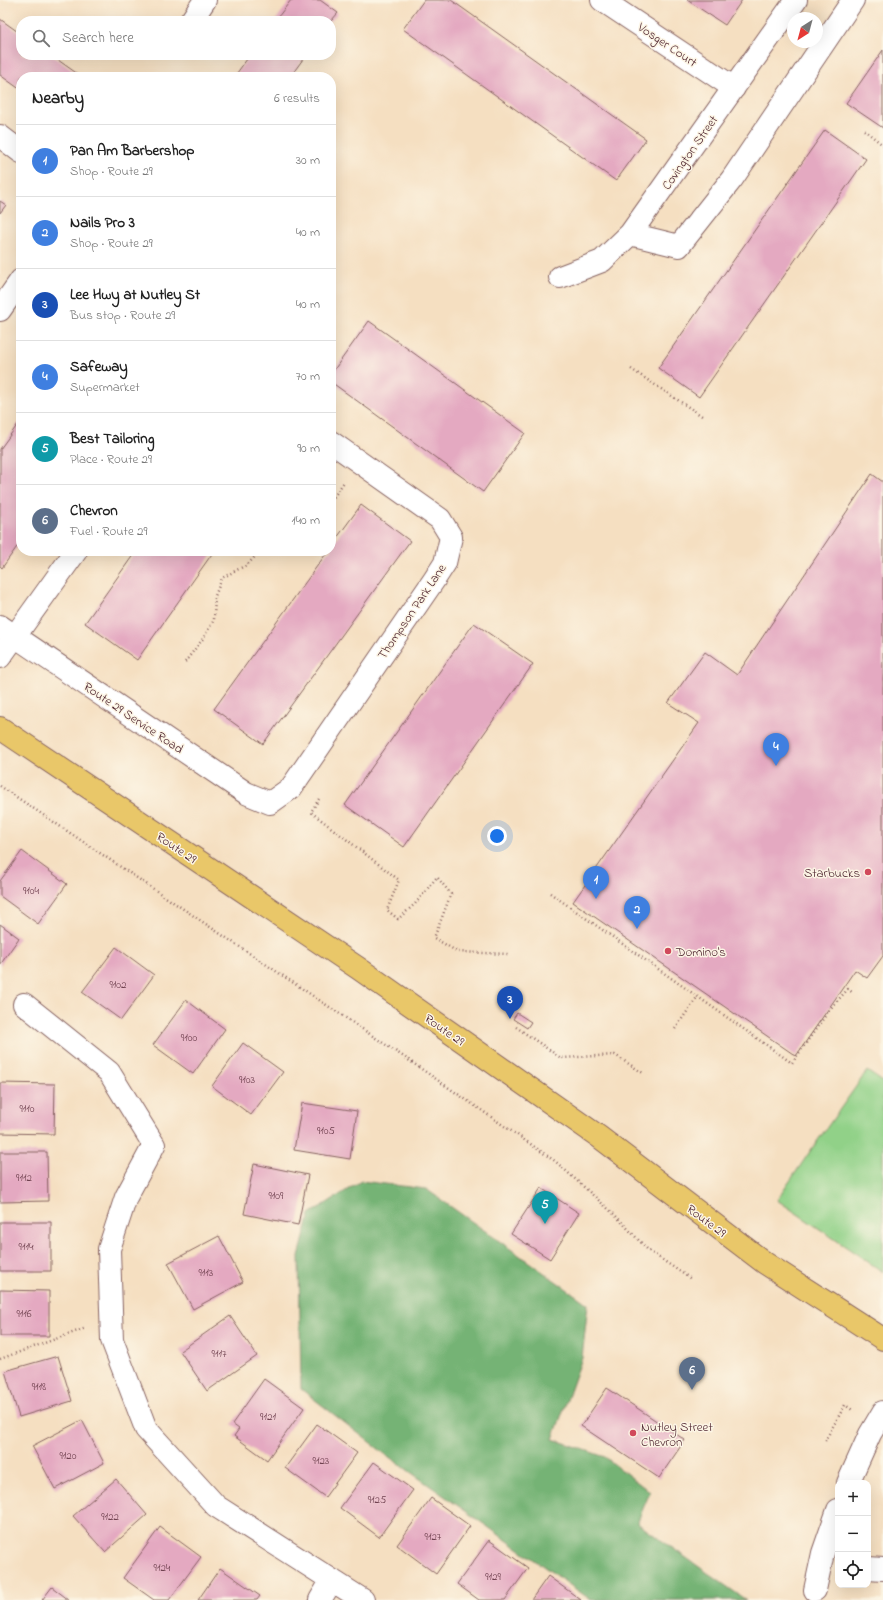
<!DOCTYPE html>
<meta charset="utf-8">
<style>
:root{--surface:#fff;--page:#f2f2f2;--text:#222;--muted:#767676;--line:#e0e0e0;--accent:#ea580c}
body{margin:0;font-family:"Indie Flower",sans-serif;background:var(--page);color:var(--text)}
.controls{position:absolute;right:12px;bottom:12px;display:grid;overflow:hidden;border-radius:8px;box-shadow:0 4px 16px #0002}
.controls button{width:36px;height:36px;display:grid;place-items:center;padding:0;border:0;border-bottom:1px solid var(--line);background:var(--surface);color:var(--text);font:20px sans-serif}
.compass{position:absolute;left:787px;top:12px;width:36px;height:36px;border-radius:50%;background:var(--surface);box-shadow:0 4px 16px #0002;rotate:216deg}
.you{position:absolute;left:497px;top:836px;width:14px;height:14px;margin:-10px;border:3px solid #fff;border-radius:50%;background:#1a73e8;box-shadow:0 0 0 6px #1a73e833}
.badge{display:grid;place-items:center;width:26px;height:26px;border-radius:50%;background:var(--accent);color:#fff;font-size:13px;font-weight:700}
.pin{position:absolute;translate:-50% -33px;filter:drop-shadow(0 1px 2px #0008)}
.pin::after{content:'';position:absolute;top:21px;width:14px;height:12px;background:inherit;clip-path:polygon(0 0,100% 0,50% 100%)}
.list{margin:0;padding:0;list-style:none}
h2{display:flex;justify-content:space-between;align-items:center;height:52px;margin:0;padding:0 16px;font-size:17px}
h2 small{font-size:13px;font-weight:400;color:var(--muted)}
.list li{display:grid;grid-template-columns:26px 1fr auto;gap:12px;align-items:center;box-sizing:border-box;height:72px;padding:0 16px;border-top:1px solid var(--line)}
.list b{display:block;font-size:15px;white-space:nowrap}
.list p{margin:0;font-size:13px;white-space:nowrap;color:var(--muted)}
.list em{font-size:13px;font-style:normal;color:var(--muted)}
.icon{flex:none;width:22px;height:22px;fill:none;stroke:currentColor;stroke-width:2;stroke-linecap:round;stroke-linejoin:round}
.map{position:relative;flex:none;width:883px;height:1600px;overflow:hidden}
.search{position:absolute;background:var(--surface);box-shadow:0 4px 16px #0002;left:16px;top:16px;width:320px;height:44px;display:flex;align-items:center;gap:10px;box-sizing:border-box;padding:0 14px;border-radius:16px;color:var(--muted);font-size:15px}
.panel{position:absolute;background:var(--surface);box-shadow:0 4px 16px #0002;left:16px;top:72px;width:320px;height:484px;border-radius:16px}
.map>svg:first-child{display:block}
</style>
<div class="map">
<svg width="883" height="1600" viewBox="0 0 883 1600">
<rect width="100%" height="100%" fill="#fcf5e5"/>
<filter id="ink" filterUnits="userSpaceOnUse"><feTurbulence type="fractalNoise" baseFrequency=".025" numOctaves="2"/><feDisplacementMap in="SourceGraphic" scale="8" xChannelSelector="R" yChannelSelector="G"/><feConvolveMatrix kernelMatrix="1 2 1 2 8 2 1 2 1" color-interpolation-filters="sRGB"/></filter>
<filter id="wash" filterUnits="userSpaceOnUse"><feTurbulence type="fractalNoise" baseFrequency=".012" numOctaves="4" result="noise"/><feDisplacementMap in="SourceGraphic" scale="16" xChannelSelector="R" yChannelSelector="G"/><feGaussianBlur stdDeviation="0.9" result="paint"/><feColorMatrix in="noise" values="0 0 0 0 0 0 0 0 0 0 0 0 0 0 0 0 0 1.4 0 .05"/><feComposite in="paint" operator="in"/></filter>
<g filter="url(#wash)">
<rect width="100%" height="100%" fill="#f5dfc1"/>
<path fill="#91d188" stroke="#6e785a" d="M867 1071 883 1082V1272L777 1200 811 1150Z"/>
<path fill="#74b374" stroke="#5f6950" d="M361 1181 426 1189 588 1304 582 1358 553 1439 605 1457 650 1492 637 1523 746 1600H591L385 1454 301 1389 299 1256 310 1214Z"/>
<g id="blocks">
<path fill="#e4a9c1" d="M291 0H320L338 13 331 21H275Z
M424 0H451L646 139 616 181 403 29Z
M687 0H742L725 25Z
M0 19 21 34V55H51L82 77H21V90L0 75Z
M883 50V128L846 103Z
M250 55H306L290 77H234Z
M825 130 866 159 699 397 658 368Z
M0 201 6 205 0 213Z
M369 321 525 433 483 492 331 382V374Z
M21 420V541L2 568 0 566V449Z
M872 474 883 482V956L867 978 855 970 796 1056 573 902 699 723 668 703 705 652 737 675Z
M361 505 410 541 263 744 214 709 328 551H331V546Z
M136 551H214L137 660 85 623Z
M474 623 533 664 404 847 345 805Z
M22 851 67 884 38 924 0 896V881Z
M0 924 19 938 0 965Z
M116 947 154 975 121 1020 82 992Z
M186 1000 225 1029 193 1074 153 1045Z
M517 1013 531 1022 527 1028 513 1019Z
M243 1043 283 1072 251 1115 212 1086Z
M0 1083 55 1084 54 1134 0 1133Z
M302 1103 357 1111 350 1159 294 1150Z
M0 1152H47L48 1201 0 1202Z
M254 1164 308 1175 298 1225 244 1214Z
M541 1188 579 1213 550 1259 511 1234Z
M0 1222H51V1271H0Z
M219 1236 243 1282 193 1309 168 1263Z
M0 1290 49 1291V1336H0Z
M230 1316 257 1356 207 1391 180 1351Z
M58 1356 72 1401 19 1417 5 1371Z
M264 1379 304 1408 267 1460 234 1436 239 1429 232 1424Z
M607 1388 685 1440 659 1478 581 1426Z
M82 1420 104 1463 55 1489 32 1446Z
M317 1424 357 1453 325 1497 285 1468Z
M374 1462 413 1490 379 1537 340 1508Z
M116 1479 147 1515 105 1552 73 1516Z
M431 1498 470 1526 436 1574 397 1545Z
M160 1527 201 1557 169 1600H154L123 1578Z
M489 1540 528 1568 505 1600H479L457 1584Z
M220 1568 260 1596 257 1600H198Z
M548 1576 581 1600H531Z
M52 1587 69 1600H42Z"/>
</g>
</g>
<g filter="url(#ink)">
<use href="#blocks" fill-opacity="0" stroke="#866260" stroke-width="1"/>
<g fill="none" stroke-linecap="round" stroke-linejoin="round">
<defs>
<path id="minor" d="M602 0 734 88
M191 21 205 0
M0 136 21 152
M630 234 679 246 732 179 853 0
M560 277 602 261 630 234 796 0
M0 310 21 280
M0 626 246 793 270 803 291 788 434 580 445 563 451 537 440 519 331 442
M0 657 76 551
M24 1004 109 1072 154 1145 126 1197 109 1249 112 1340 146 1429 216 1506 363 1600
M848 1483 870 1434 883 1412
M868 1568 883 1569
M815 1590 823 1553 838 1510
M320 1600 332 1580"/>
<path id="major" d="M0 728 358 968 598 1136 765 1263 883 1339"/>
</defs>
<use href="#minor" stroke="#866260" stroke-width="24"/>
<use href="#major" stroke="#866260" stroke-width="24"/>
<path stroke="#866260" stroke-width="2.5" stroke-dasharray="1 3" stroke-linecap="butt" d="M864 130 883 145
M631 369 702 416
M331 496 333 498 344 482
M185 662 202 640 214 620 215 596 222 578 248 564 260 551
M0 786 407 1059 555 1161 615 1215 649 1251 691 1279
M319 799 311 812 399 880 387 910 398 919 415 904 437 877 451 894 434 938 458 952 509 954
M550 893 792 1063 830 1009 848 989 853 993
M516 1027 561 1058 615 1055 643 1073
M675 1029 698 996
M0 1359 86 1328
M825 1441 845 1405 854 1411"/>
<use href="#minor" stroke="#fff" stroke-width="22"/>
<use href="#major" stroke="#e9c769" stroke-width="22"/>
</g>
</g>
<g fill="#d1495b" stroke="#fcf5e5" stroke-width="1.5">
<circle cx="868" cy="872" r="4"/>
<circle cx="668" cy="951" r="4"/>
<circle cx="633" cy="1433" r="4"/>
</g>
<g text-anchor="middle" stroke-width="3" stroke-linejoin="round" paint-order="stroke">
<g font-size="11" fill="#704250">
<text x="31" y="894">9104</text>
<text x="118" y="988">9102</text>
<text x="189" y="1041">9100</text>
<text x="247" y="1083">9103</text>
<text x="27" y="1112">9110</text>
<text x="326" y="1134">9105</text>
<text x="24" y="1181">9112</text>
<text x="276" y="1199">9109</text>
<text x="26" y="1250">9114</text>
<text x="206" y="1276">9113</text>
<text x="24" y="1317">9116</text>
<text x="219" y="1357">9117</text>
<text x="39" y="1390">9118</text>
<text x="268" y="1420">9121</text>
<text x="68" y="1459">9120</text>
<text x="321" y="1464">9123</text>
<text x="377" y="1503">9125</text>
<text x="110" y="1520">9122</text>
<text x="433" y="1540">9127</text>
<text x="162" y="1571">9124</text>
<text x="493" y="1580">9129</text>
</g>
<g font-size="13" fill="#4a1f2b" stroke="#fcf5e5">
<text transform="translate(668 44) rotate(34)" y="5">Vosger Court</text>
<text transform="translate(689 152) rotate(-55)" y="5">Covington Street</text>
<text transform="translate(411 611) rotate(-56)" y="5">Thompson Park Lane</text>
<text transform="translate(134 717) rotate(34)" y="5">Route 29 Service Road</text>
<text transform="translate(177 847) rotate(34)" y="5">Route 29</text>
<text transform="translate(445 1029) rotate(35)" y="5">Route 29</text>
<text transform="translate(707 1220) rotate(37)" y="5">Route 29</text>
</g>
<g font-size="13" fill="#4a1f2b" stroke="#fcf5e5" text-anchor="start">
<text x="860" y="877" text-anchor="end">Starbucks</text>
<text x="676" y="956">Domino's</text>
<text x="641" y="1431">Nutley Street<tspan x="641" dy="15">Chevron</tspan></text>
</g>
</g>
</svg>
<div class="controls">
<button>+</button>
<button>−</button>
<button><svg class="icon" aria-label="locate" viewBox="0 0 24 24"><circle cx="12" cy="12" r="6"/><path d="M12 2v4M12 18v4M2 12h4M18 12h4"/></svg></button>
</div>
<svg class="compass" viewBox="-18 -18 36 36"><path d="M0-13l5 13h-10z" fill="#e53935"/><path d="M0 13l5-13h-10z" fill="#767676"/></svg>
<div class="you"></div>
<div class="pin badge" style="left:596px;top:899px;background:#3f7fe0">1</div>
<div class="pin badge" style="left:637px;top:929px;background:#3f7fe0">2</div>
<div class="pin badge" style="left:510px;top:1019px;background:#1a4fb4">3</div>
<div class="pin badge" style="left:776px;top:766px;background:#3f7fe0">4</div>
<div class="pin badge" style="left:545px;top:1224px;background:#0f9aa8">5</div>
<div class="pin badge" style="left:692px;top:1390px;background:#5c6f8a">6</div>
<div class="search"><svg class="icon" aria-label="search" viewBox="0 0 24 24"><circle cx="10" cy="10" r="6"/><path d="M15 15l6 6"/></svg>Search here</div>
<section class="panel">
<h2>Nearby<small>6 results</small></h2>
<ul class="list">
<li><span class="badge" style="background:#3f7fe0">1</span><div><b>Pan Am Barbershop</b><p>Shop · Route 29</p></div><em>30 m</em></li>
<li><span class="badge" style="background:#3f7fe0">2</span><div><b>Nails Pro 3</b><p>Shop · Route 29</p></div><em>40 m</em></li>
<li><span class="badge" style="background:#1a4fb4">3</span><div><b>Lee Hwy at Nutley St</b><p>Bus stop · Route 29</p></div><em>40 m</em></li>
<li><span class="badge" style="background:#3f7fe0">4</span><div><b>Safeway</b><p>Supermarket</p></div><em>70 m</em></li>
<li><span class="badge" style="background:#0f9aa8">5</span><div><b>Best Tailoring</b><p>Place · Route 29</p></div><em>90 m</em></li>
<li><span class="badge" style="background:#5c6f8a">6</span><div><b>Chevron</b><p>Fuel · Route 29</p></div><em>140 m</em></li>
</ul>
</section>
</div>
